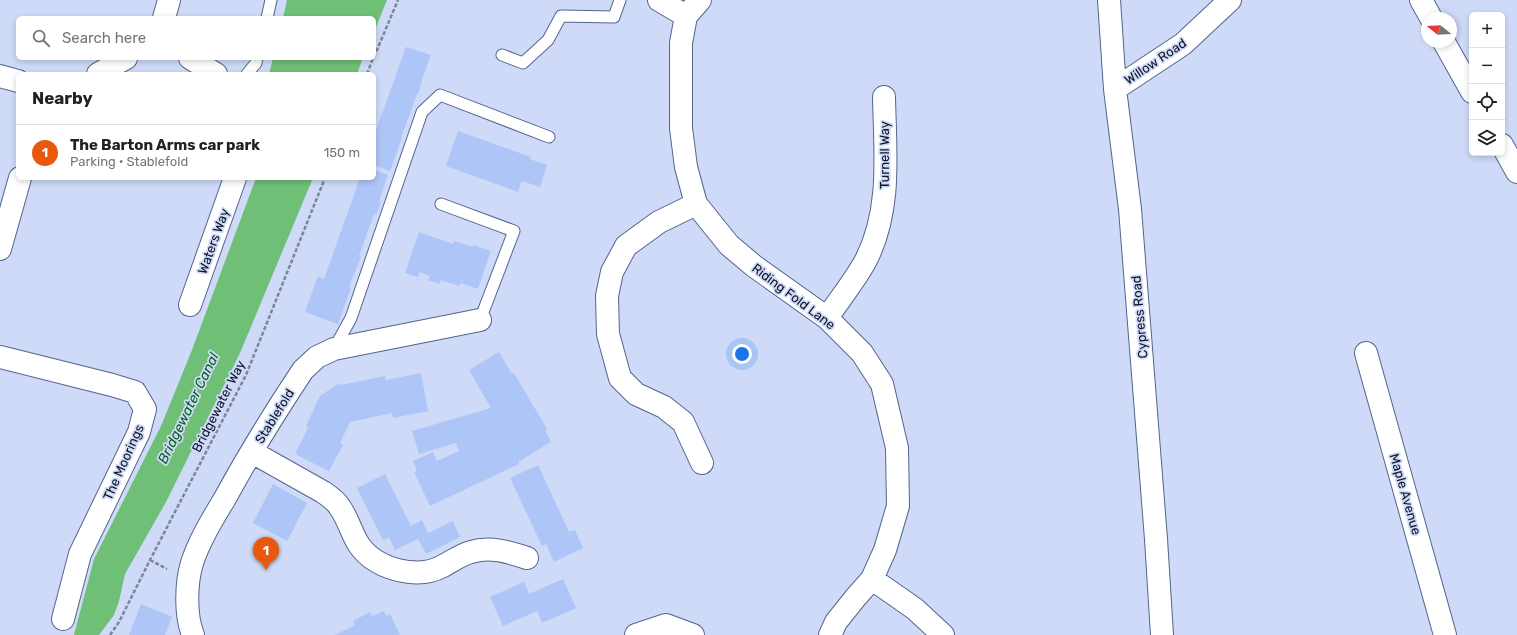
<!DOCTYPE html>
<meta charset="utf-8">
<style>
:root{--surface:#fff;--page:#f2f2f2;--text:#222;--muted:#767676;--line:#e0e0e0;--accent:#ea580c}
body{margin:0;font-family:Rubik,sans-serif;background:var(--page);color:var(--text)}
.controls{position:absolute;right:12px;top:12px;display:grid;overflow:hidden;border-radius:6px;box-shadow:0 2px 6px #0003}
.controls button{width:36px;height:36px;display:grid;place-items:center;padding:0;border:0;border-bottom:1px solid var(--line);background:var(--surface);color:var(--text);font:20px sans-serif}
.compass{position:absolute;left:1421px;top:12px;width:36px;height:36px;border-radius:50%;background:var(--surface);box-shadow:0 2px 6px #0003;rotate:288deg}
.you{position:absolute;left:742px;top:354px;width:14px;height:14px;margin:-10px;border:3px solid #fff;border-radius:50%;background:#1a73e8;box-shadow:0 0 0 6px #1a73e833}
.badge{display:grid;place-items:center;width:26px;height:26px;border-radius:50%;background:var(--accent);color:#fff;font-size:13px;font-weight:700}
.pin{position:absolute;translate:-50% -33px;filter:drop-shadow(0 1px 2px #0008)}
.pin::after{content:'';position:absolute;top:21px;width:14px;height:12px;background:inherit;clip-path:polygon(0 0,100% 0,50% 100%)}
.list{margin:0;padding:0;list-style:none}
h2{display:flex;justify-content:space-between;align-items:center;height:52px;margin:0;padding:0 16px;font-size:17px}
h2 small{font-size:13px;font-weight:400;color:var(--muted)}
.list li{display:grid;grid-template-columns:26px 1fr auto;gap:12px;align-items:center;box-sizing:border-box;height:56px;padding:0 16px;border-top:1px solid var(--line)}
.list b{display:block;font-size:15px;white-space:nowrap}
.list p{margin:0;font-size:13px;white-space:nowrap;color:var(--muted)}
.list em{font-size:13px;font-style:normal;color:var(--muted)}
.icon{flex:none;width:22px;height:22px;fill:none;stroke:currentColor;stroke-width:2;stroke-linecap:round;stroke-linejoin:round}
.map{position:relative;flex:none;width:1517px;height:635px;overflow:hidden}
.search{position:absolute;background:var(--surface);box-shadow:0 2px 6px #0003;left:16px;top:16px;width:360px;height:44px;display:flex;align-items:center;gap:10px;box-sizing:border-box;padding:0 14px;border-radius:6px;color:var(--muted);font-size:15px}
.panel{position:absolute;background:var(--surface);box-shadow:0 2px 6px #0003;left:16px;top:72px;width:360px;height:108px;border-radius:6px}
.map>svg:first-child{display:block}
</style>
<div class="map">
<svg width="1517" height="635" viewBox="0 0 1517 635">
<rect width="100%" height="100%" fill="#cedaf7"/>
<path fill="#70bf77" d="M287 0H387L374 32V18H283Z
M273 58H363L357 74H269Z
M256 178H313L240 353 166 502 125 574 119 601 114 615 99 635H74L94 559 161 426 192 350Z"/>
<path fill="#aec5f8" d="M406 47 431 55 421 82H422L418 94H417L401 138H402L390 171 374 165V136Z
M458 131 531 157 530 159 547 165 540 187 522 181 518 192 446 166Z
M374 170 388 175 379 201 381 202 376 215 374 214 359 256 361 257 349 287 351 288 338 324 305 312 318 276 324 279 360 178H374Z
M419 232 453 244 454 241 473 247V245L491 251 478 289 461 283 459 286 441 280 439 284 428 280 430 276 420 272 418 277 405 273Z
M499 352 512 374 514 373 547 429 545 430 551 442 518 462 519 464 430 506 414 472 417 471 413 461 433 452 437 461 459 451 456 443 419 454 412 431 491 408 469 370Z
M421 373 428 411 393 418 392 413 350 422 340 443 343 445 329 471 295 454 308 428 306 426 320 396 339 383 341 385 385 376 386 380Z
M538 465 569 532 575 530 583 548 554 562 546 544 542 546 510 478Z
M385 474 411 526 422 520 428 533 453 521 460 537 426 554 418 539 395 550 389 537 383 540 357 488Z
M273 484 307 503 287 541 253 523Z
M563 579 576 608 542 623 537 611 503 626 490 597 524 582 529 594Z
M141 604 172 617 165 635H129Z
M384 611 386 616 390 614 400 635H335L355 625 353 621 370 612 372 616Z"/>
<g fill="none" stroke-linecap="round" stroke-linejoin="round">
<defs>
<path id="service" d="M267 18 271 0
M502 55 523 63 548 40 561 16 614 17 620 0
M247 74 256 63 257 58
M441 204 514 231 480 320
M334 349 351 318 422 112 440 95 549 137"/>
<path id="minor" d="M659 0 686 16
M700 0 686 16 681 43V128L686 167 696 204 729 245 754 266 827 318 862 353 882 384 897 448 898 506 885 550 872 579 856 597 836 622 830 635
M1109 0 1115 89 1130 209 1156 539 1162 635
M1421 0 1431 18
M164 18 169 0
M1444 42 1472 92
M190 58 216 74
M98 74 126 58
M0 76 18 81
M1115 89 1183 44 1230 0
M1502 145 1517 172
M696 204 659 222 626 246 612 272 607 296 608 334 620 378 636 394 664 407 683 422 702 463
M0 249 20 178
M190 305 235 178
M827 318C839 300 856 279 866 260 892 209 885 152 884 97
M1366 353 1445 635
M0 357 112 385 135 392 145 409 139 432 80 554 63 619
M252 452 323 492C329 496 335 500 339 506 354 527 351 545 376 561 394 572 422 577 441 567 451 562 460 555 471 552 490 546 509 552 527 558
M872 579 915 609 943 635
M193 635C185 615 186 583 192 563 199 541 212 520 224 500 248 456 275 412 303 370L317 357 334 349 480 320
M636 635 666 625 693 635"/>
</defs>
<use href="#service" stroke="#53658e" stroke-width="13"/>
<use href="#minor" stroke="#53658e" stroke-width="24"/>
<path stroke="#7c859d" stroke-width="2.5" stroke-dasharray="4 2" stroke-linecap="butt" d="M374 57 398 0
M367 74 373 58
M150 560 167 569
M110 635 119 622 150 560 246 375 325 178"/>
<use href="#service" stroke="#fff" stroke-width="11"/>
<use href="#minor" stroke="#fff" stroke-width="22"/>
</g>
<g text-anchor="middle" stroke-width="3.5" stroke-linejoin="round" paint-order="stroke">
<g font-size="13" fill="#0c1222" stroke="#cedaf7">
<text transform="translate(1155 61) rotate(-34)" y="5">Willow Road</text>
<text transform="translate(884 155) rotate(-90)" y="5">Turnell Way</text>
<text transform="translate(213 241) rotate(-70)" y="5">Waters Way</text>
<text transform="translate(794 296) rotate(37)" y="5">Riding Fold Lane</text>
<text transform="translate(1139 317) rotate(-95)" y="5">Cypress Road</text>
<text transform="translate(218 406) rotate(-63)" y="5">Bridgewater Way</text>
<text transform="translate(274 416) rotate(-58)" y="5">Stablefold</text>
<text transform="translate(123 462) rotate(-66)" y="5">The Moorings</text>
<text transform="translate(1406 494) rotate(74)" y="5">Maple Avenue</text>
</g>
<g font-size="14" font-style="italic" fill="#0a611f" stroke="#cedaf7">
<text transform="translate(188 408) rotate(-64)" y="5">Bridgewater Canal</text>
</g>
</g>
</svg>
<div class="controls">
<button>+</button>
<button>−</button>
<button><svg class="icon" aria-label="locate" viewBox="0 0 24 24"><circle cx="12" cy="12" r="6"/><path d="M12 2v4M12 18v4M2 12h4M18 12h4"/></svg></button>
<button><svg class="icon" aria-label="layers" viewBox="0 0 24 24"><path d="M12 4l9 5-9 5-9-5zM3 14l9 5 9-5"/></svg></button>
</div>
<svg class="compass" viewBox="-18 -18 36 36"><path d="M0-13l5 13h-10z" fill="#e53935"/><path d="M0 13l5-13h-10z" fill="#767676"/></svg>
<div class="you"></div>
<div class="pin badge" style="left:266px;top:570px">1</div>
<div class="search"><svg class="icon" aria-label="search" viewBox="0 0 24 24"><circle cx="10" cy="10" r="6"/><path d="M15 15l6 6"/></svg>Search here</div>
<section class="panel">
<h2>Nearby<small></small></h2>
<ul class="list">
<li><span class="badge">1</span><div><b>The Barton Arms car park</b><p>Parking · Stablefold</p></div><em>150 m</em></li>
</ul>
</section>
</div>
